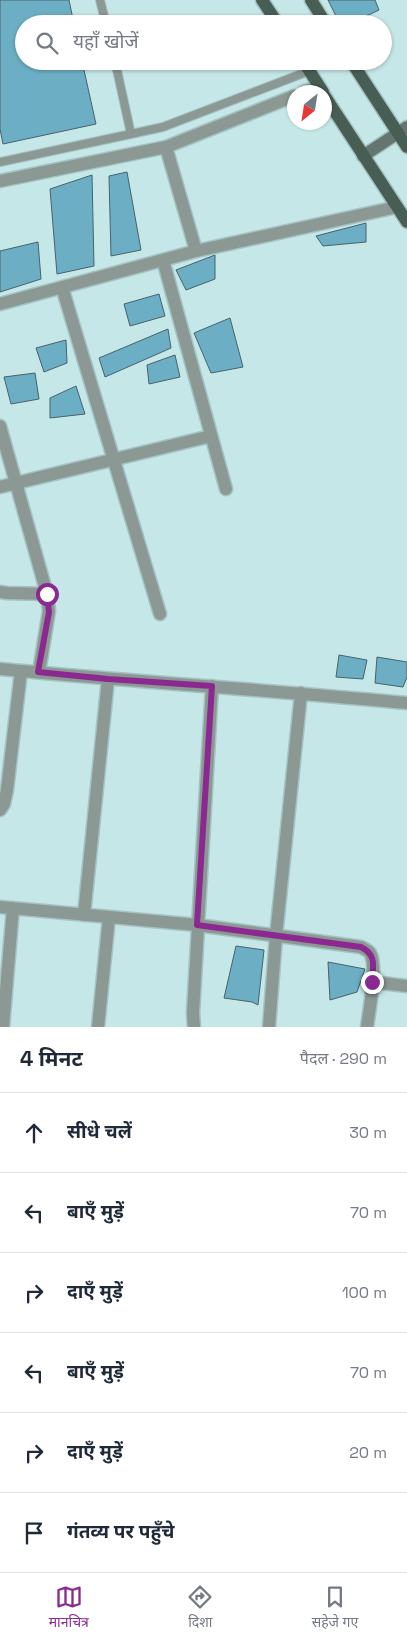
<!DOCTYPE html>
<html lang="hi">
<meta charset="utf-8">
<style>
:root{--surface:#fff;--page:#f2f2f3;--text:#1f2937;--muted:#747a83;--line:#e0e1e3;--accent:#8b2991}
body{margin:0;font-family:"Space Grotesk","Noto Sans Devanagari",sans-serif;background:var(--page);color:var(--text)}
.compass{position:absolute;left:287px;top:85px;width:45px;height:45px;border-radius:50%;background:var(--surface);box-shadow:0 1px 4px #0004;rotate:210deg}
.stop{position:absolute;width:15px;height:15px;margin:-11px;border:4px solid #8b2991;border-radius:50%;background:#fff}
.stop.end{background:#8b2991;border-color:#fff;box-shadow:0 1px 5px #0008}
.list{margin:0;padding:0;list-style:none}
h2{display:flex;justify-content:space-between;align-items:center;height:65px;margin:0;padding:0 20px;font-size:21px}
h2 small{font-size:16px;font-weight:400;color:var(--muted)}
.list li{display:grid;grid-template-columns:32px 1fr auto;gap:15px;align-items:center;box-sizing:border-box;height:80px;padding:0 20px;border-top:1px solid var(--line)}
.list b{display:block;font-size:19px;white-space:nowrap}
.list em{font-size:16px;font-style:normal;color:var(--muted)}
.icon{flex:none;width:28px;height:28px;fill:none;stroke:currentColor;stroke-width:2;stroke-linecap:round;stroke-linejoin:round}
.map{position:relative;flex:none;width:407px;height:1027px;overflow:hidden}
.search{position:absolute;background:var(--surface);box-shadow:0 1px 4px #0004;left:15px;right:15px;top:15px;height:55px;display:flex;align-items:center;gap:12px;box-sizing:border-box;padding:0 18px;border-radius:28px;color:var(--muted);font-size:19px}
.sheet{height:545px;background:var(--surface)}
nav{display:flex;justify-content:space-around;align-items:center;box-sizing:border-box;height:70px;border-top:1px solid var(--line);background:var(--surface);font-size:14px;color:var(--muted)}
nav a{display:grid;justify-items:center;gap:2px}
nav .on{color:var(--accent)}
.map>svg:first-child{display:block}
</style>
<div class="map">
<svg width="407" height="1027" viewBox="0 0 407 1027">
<rect width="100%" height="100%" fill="#c5e7e7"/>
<path fill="#6cafc5" stroke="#47626b" d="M0 0H69L74 24H24V61H82L96 124 3 144 0 129Z
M328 0H375L379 10 350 24H340Z
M127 172 141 250 111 256 109 176Z
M92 175 94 266 57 274 50 189Z
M366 223V242L323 246 316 236Z
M38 242 41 279 0 292V251Z
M215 255V279L186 290 176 270Z
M159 294 165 316 130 326 124 304Z
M230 318 243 367 211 373 194 333Z
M168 329 171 348 105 377 99 358Z
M66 340 67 363 44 372 36 348Z
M175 355 180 377 149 384 147 365Z
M35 373 39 399 11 404 4 377Z
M76 386 85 414 50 418V398Z
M339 655 367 660 363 679 336 677Z
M377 657 407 662V677L403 687 375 683Z
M236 946 264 950 258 1005 252 1002 224 998Z
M328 962 365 969 357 992 330 1000Z"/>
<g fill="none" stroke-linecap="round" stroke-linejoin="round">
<defs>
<path id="lane" d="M100 0 106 24
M115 61 131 134 163 127 309 71
M0 162 131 134"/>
<path id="street" d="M304 92 319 87
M166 147 196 251
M0 181 166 147 294 96
M163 260 226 489
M62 287 160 614
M0 304 196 251 397 207
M0 426 47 594 49 611 39 672
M0 487 211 436
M0 592 7 593 47 594
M0 669C136 682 271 690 407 703
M0 810 4 804 7 790 21 671
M0 907 197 925 361 947C364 949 368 950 370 953 378 965 369 1012 367 1027
M84 915 108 679
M373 982 407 986
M3 1027 13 908
M98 1027 109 917
M194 1027 193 1013 212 686
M269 1027 276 936 301 693"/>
<path id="secondary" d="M363 156 407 127"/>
<path id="primary" d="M262 0 278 24
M311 0 326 24
M303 61 323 92
M351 61 407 147
M324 95 407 222"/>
</defs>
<use href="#lane" stroke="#a4c3c3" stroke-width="10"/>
<use href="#street" stroke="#a4c3c3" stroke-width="15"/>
<use href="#secondary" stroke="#a4c3c3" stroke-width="15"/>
<use href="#primary" stroke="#a4c3c3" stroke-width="15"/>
<use href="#lane" stroke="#8c9893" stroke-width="8"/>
<use href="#street" stroke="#8c9893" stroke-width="12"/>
<use href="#secondary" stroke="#64766f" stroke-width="12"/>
<use href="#primary" stroke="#485e55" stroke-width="12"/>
</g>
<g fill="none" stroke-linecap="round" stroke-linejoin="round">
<path stroke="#8b2991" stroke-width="6" d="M47 594 49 612 38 672 108 679 212 686 197 925 361 947C377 955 373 966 372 982"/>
</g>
</svg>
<svg class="compass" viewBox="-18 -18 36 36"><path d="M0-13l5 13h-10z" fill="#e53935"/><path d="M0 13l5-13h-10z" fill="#747a83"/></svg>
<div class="stop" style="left:47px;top:594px"></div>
<div class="stop end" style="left:372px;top:982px"></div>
<div class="search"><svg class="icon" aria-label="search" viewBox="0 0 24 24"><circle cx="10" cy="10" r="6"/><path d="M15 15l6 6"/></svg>यहाँ खोजें</div>
</div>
<section class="sheet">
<h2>4 मिनट<small>पैदल · 290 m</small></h2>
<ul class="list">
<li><svg class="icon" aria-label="ahead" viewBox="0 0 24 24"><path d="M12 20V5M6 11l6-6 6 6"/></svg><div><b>सीधे चलें</b></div><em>30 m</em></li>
<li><svg class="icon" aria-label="left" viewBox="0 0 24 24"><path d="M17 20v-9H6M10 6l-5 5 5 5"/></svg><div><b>बाएँ मुड़ें</b></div><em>70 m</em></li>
<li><svg class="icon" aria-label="right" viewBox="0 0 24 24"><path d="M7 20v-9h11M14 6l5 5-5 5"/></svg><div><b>दाएँ मुड़ें</b></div><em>100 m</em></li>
<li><svg class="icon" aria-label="left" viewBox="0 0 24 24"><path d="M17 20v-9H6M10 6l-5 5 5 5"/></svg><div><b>बाएँ मुड़ें</b></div><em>70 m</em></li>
<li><svg class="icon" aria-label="right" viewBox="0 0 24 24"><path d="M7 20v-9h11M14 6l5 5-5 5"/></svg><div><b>दाएँ मुड़ें</b></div><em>20 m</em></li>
<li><svg class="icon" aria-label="arrive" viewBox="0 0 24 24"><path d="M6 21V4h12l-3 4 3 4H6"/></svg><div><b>गंतव्य पर पहुँचे</b></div></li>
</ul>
</section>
<nav>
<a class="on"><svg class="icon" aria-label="map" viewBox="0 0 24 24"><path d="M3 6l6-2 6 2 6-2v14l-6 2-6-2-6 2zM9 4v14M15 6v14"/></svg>मानचित्र</a>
<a><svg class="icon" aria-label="directions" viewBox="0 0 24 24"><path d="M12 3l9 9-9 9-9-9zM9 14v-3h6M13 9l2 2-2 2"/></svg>दिशा</a>
<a><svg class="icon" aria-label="saved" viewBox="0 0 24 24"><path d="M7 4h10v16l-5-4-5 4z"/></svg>सहेजे गए</a>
</nav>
